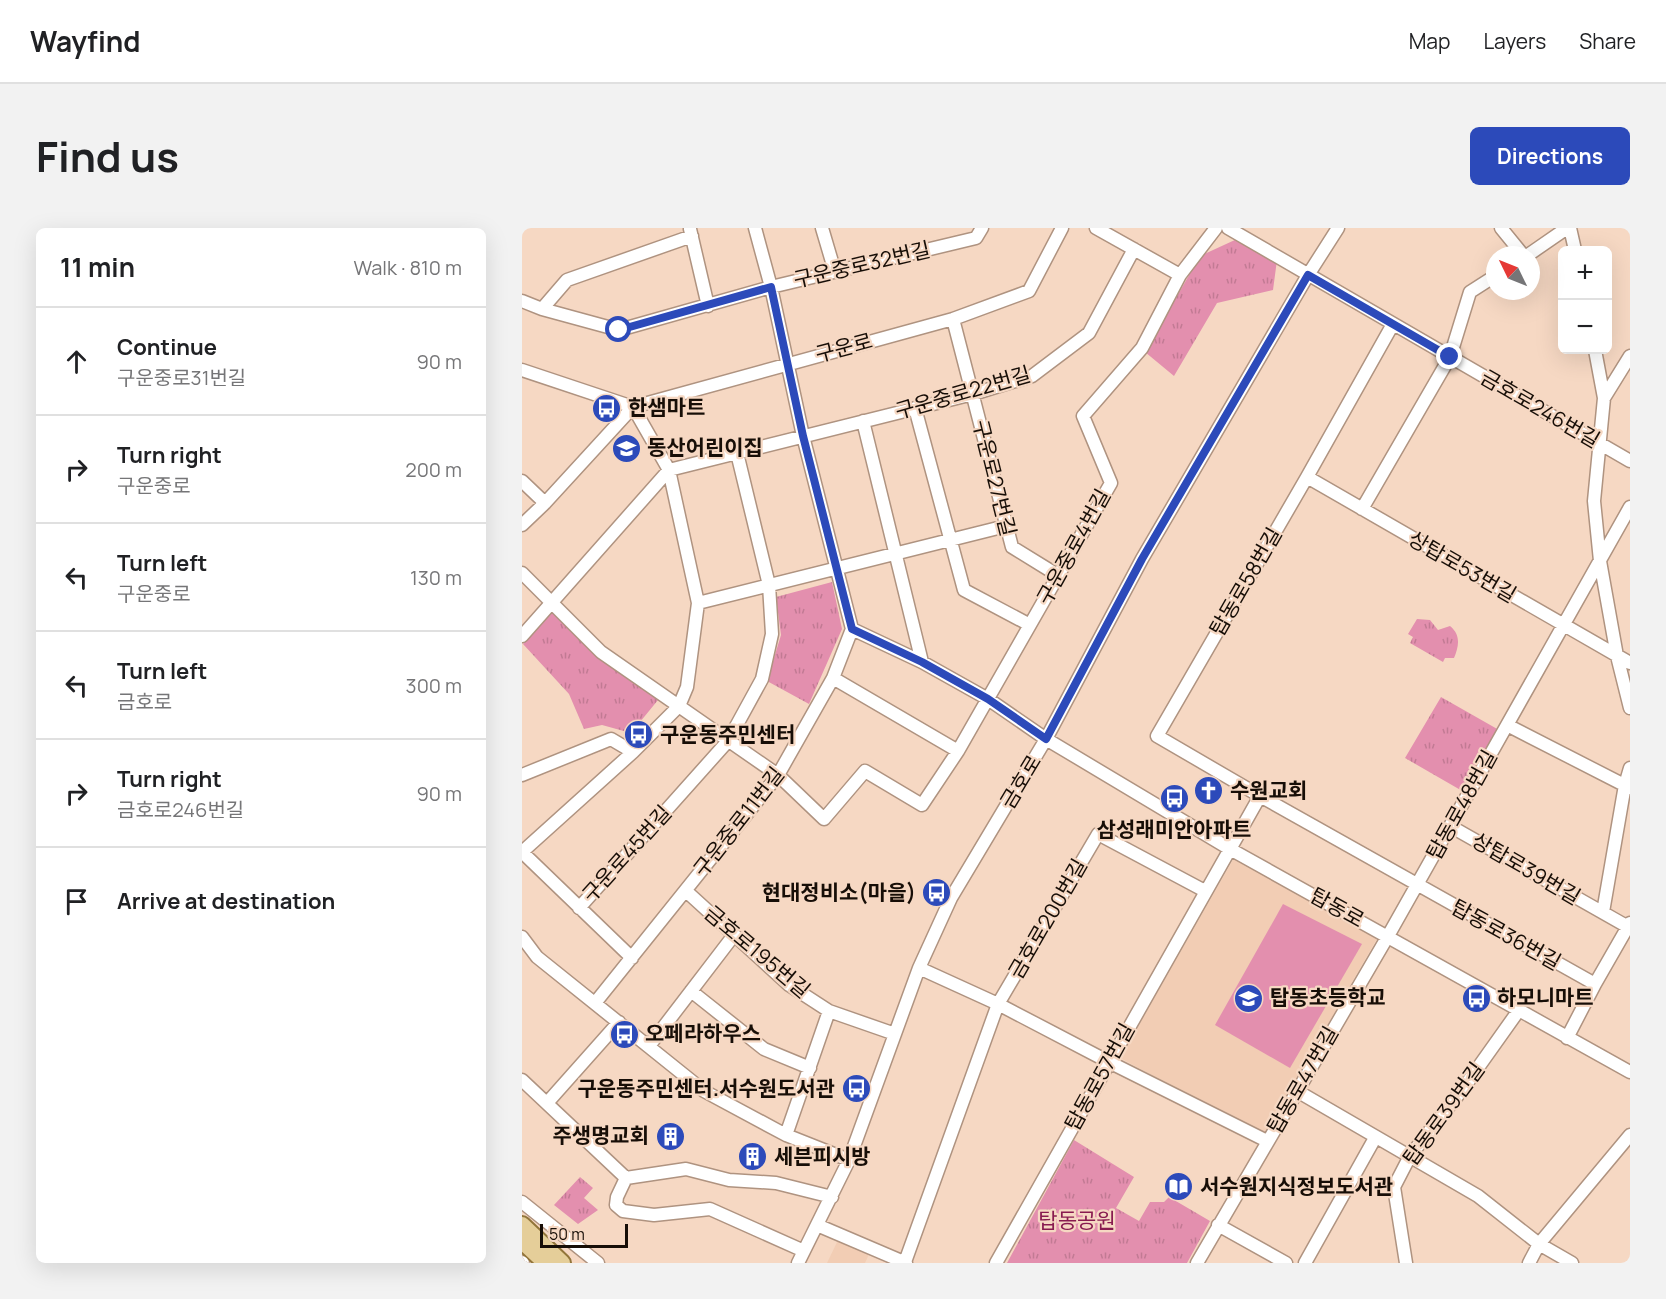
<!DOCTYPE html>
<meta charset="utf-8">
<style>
:root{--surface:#fff;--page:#f2f2f2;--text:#202124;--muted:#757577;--line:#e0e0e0;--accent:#2c4aba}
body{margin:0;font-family:Manrope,"Noto Sans KR",sans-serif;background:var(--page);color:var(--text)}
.controls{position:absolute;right:18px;top:18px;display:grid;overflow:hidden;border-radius:9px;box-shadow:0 6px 24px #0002}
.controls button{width:54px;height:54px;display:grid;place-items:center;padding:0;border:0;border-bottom:2px solid var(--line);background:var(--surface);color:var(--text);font:30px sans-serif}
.compass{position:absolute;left:964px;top:18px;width:54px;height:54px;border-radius:50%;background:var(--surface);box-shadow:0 6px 24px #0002;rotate:313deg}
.scale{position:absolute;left:18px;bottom:15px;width:88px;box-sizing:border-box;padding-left:6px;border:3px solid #170e07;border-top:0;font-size:16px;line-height:21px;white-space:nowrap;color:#170e07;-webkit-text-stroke:4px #f6d8c3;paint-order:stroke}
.stop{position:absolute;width:18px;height:18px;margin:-14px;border:4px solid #2c4aba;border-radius:50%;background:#fff}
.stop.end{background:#2c4aba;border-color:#fff;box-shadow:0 2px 6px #0008}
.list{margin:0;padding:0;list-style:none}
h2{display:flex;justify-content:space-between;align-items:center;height:78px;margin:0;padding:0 24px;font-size:26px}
h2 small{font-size:20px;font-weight:400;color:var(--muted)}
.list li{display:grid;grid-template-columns:39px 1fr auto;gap:18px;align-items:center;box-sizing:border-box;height:108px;padding:0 24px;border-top:2px solid var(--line)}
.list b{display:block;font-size:22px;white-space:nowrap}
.list p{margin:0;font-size:20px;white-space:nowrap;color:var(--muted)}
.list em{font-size:20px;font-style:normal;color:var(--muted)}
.icon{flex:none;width:33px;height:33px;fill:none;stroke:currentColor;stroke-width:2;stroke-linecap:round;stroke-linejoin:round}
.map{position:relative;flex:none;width:1108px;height:1035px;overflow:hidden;border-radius:9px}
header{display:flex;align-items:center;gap:36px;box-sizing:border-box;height:84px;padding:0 30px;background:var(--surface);border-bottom:2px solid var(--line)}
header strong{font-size:28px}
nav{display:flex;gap:33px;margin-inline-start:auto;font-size:21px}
.intro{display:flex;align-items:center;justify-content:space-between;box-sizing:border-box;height:144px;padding:0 36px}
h1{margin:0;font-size:42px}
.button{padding:15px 27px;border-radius:9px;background:var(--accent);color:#fff;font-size:21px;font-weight:700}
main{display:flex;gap:36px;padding:0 36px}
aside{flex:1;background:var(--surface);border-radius:9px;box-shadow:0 6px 24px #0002}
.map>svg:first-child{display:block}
</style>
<header>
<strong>Wayfind</strong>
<nav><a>Map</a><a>Layers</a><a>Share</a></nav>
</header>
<div class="intro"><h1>Find us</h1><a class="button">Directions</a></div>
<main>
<aside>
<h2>11 min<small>Walk · 810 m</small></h2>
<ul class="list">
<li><svg class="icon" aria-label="ahead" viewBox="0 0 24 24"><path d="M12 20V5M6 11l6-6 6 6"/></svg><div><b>Continue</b><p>구운중로31번길</p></div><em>90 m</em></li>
<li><svg class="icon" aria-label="right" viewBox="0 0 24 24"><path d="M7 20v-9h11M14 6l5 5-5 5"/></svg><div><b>Turn right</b><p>구운중로</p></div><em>200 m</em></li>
<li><svg class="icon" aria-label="left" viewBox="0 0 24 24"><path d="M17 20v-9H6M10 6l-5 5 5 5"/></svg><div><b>Turn left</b><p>구운중로</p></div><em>130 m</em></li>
<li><svg class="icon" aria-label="left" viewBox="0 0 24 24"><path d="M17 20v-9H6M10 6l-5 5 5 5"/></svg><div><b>Turn left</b><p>금호로</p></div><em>300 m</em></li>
<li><svg class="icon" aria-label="right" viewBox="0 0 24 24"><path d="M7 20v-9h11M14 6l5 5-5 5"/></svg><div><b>Turn right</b><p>금호로246번길</p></div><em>90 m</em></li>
<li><svg class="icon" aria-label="arrive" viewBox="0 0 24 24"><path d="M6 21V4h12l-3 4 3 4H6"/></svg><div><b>Arrive at destination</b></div></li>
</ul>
</aside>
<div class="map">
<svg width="1108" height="1035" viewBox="0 0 1108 1035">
<defs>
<pattern id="grass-tufts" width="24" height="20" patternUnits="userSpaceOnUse" patternTransform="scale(1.5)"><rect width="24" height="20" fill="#e38fae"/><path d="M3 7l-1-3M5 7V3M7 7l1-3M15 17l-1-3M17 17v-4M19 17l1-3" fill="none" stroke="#c27a94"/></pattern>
</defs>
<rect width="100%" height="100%" fill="#f6d8c3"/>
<path fill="#f2cdb4" d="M712 630 856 709 742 907 598 830Z
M317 1010 348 1024 343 1035H305Z"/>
<path fill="url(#grass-tufts)" d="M715 11 755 32 751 62 695 75 652 148 623 124 678 28Z
M310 354 320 401 287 476 245 453 259 407 254 369Z
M30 383 76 429 136 472 109 505 80 497 62 501 47 466 1 416Z
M895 391 908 392 916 402 928 398C939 407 937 418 932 430H923L921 434 888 415 891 409 886 406Z
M919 469 977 502 942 564 883 530Z
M552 912 612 949 594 980 617 993 628 974H642L647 969 688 993 665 1035H485Z
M58 949 71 960 62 970 76 982 56 996 32 977Z"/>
<path fill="#e38fae" d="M761 676 840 716 768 840 693 797Z"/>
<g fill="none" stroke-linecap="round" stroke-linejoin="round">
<defs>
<path id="minor" d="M233 0 249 59 281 208 330 401 400 434 466 471 524 511 708 621 1108 844
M300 0 313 44
M574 0 658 47
M706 0 1108 233
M979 0 1001 27
M1048 0 1053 22
M168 1 186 78
M1006 27 1045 0
M0 73 20 81 97 102 249 59 454 10 460 0
M20 81 45 52 170 8
M431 91 490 319 537 348
M1073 122 1082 170 1072 273 1078 333 1095 428 1108 480
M0 142 111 179 431 91 507 63 540 0
M1082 170 1108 128
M393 180 442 362 508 397
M341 193 400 434
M785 249 1108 435
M0 253 23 275
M840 281 928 129 948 64 973 48
M0 297 23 275 111 179
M0 345 79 424 256 547 302 591 343 543 400 577 436 523 589 255 561 188 620 120 658 47 694 0
M176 375 484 298
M0 408 147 242 451 166 510 148 567 105 612 21
M311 450 436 523
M985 497 1108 560
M0 547 89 511 111 524
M738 568 1073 756
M928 598 1108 700
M0 624 111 524 157 478 165 459 176 375 147 242 111 179
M0 624 110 730
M164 663 267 757 307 783 373 806
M57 680 206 513 240 451 250 406 247 357 215 225
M1081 684 1103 557 1108 540
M0 709 15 729 182 863 264 907 327 932
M397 740 476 776 587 834 745 913
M169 763 242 821 288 840
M73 775 256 547 311 450 330 401
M1045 810 1073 756 1108 695
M127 818 212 707
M0 852 104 950
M775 863 956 968 1017 1016 1050 1035
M25 875 97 794
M264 907 307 783
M104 950 95 969 94 977 101 983 132 987 188 981 282 1023
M104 950 164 941 207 952 254 955 310 969
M0 974 76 1035
M295 997 384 1035
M696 997 764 1035
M0 1034 1 1035
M383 1034 476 776 576 606 683 663
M276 1035 327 932 397 740 429 670 524 511 620 331 786 47 816 0
M474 1035 738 568 635 508 785 249 871 96
M675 1035 866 708 1108 279
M783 1035 853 910
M884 1035 872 959 888 928 943 858 997 782
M1007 1035 1017 1016 1108 907"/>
<path id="major" d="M0 997 40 1035
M0 1013 24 1035"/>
</defs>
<use href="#minor" stroke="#af9380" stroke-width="15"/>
<use href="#major" stroke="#92753a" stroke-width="20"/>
<use href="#minor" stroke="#fff" stroke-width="12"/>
<use href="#major" stroke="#e5ce99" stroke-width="16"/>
</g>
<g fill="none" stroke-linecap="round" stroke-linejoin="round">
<path stroke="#2c4aba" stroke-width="8" d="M97 102 249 59 281 208 330 401 400 434 466 471 524 511 620 331 786 47 928 129"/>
</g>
<defs>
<symbol id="bus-disc" viewBox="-11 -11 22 22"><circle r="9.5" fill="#2c4aba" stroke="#f6d8c3"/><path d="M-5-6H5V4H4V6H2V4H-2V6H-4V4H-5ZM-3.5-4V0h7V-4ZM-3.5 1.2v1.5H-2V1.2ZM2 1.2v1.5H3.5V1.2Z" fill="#fff"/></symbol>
<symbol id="school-disc" viewBox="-11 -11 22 22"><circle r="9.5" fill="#2c4aba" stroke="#f6d8c3"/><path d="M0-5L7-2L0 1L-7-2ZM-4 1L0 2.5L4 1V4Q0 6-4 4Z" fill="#fff"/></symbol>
<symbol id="church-disc" viewBox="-11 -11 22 22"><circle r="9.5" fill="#2c4aba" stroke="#f6d8c3"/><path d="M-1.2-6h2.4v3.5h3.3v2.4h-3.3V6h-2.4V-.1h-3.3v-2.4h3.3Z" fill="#fff"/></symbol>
<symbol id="building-disc" viewBox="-11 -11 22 22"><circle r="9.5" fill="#2c4aba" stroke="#f6d8c3"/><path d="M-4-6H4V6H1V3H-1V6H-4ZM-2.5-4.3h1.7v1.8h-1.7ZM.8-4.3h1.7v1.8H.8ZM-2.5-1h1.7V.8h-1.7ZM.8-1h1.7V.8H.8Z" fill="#fff"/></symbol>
<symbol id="library-disc" viewBox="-11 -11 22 22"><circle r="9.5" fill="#2c4aba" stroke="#f6d8c3"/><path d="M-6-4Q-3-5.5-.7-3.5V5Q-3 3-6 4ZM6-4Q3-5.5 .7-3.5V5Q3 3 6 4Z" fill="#fff"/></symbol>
</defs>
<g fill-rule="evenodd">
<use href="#bus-disc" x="68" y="164" width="33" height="33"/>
<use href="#school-disc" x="88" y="204" width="33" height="33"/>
<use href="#bus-disc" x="100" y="490" width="33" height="33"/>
<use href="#church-disc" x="670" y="546" width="33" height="33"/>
<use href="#bus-disc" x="636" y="554" width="33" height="33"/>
<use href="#bus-disc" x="398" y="648" width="33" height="33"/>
<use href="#school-disc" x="710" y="754" width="33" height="33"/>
<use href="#bus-disc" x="938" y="754" width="33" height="33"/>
<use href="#bus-disc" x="86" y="790" width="33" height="33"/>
<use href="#bus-disc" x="318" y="844" width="33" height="33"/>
<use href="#building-disc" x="132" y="892" width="33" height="33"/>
<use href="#building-disc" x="214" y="912" width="33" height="33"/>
<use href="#library-disc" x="640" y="942" width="33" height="33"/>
</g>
<g text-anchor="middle" stroke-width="4.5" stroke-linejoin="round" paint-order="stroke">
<g font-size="21" fill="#170e07" stroke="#f6d8c3">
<text transform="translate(340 37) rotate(-13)" y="7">구운중로32번길</text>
<text transform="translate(322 120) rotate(-15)" y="7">구운로</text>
<text transform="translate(441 165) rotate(-16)" y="7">구운중로22번길</text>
<text transform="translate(1018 181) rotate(30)" y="7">금호로246번길</text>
<text transform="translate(472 250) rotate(76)" y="7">구운로27번길</text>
<text transform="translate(552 319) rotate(-61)" y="7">구운중로4번길</text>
<text transform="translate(940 339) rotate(30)" y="7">상탑로53번길</text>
<text transform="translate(724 354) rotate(-60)" y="7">탑동로58번길</text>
<text transform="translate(499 554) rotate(-59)" y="7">금호로</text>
<text transform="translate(940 577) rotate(-61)" y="7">탑동로48번길</text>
<text transform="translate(217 594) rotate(-52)" y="7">구운중로11번길</text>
<text transform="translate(105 626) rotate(-48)" y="7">구운로45번길</text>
<text transform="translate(1004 641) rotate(30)" y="7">상탑로39번길</text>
<text transform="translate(815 680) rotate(29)" y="7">탑동로</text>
<text transform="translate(526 691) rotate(-60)" y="7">금호로200번길</text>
<text transform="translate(984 707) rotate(29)" y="7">탑동로36번길</text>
<text transform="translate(235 724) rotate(40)" y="7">금호로195번길</text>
<text transform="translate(578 849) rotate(-61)" y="7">탑동로57번길</text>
<text transform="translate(781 852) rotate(-60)" y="7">탑동로47번길</text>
<text transform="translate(922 886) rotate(-54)" y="7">탑동로39번길</text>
</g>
<g font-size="21" font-weight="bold" fill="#170e07" stroke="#f6d8c3" text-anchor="start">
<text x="106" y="187">한샘마트</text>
<text x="125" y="227">동산어린이집</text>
<text x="138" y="514">구운동주민센터</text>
<text x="708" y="570">수원교회</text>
<text x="652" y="609" text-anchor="middle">삼성래미안아파트</text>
<text x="394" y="672" text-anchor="end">현대정비소(마을)</text>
<text x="748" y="777">탑동초등학교</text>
<text x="975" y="777">하모니마트</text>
<text x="123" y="813">오페라하우스</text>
<text x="313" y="868" text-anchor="end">구운동주민센터.서수원도서관</text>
<text x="127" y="915" text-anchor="end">주생명교회</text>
<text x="252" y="936">세븐피시방</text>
<text x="678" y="966">서수원지식정보도서관</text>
</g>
<g font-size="21" fill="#881b50" stroke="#f6d8c3">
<text x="555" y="1000">탑동공원</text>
</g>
</g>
</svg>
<div class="controls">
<button>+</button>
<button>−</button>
</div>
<svg class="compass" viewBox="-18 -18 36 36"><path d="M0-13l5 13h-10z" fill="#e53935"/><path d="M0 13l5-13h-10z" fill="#757577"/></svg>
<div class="scale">50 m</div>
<div class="stop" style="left:97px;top:102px"></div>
<div class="stop end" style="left:928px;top:129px"></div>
</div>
</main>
